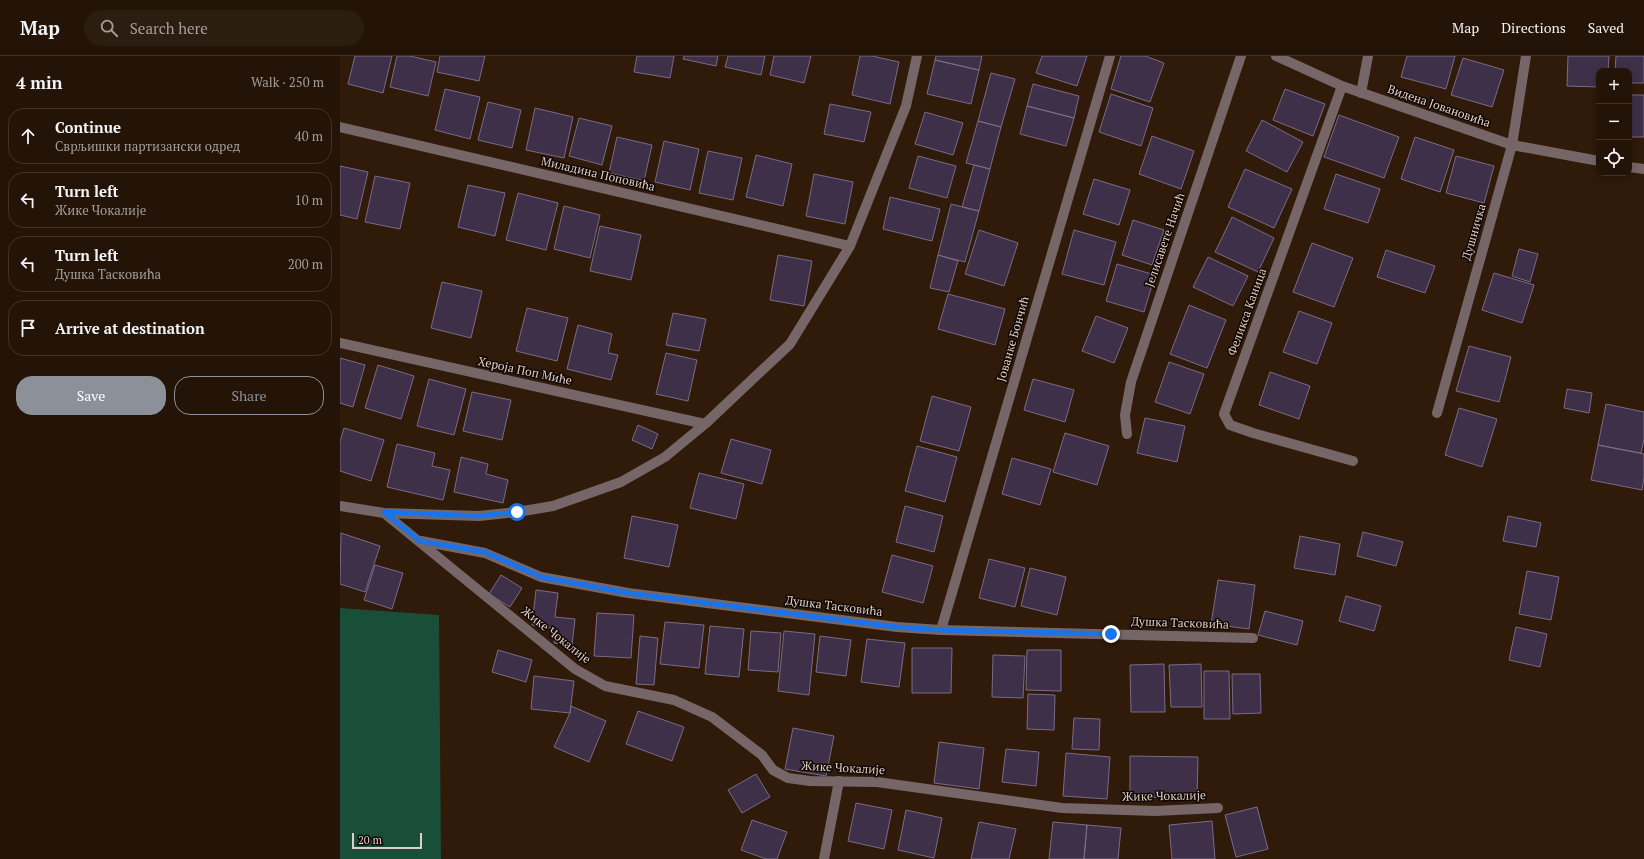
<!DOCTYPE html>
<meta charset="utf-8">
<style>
:root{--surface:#241407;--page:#2c1d11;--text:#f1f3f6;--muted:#a39e9b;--line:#413328;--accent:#8c9099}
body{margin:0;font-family:"PT Serif",serif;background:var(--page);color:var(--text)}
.controls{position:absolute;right:12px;top:12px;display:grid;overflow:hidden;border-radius:8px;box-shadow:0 2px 10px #0003}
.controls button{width:36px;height:36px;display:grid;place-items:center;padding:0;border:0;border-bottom:1px solid var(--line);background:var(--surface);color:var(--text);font:20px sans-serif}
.scale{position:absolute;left:12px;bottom:10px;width:70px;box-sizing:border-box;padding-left:4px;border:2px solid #dfd0c5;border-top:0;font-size:11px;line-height:14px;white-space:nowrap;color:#dfd0c5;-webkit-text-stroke:3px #110703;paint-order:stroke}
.stop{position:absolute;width:12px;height:12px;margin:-9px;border:3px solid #1a73e8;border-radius:50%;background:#fff}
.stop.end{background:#1a73e8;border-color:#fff;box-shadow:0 1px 4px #0008}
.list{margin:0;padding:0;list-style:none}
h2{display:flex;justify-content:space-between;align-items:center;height:52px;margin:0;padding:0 16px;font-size:17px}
h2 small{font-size:13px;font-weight:400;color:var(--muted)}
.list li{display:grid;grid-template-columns:26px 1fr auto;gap:12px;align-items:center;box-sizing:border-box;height:56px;margin:0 8px 8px;padding:0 8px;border:1px solid var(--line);border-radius:16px}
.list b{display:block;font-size:15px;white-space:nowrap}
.list p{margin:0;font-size:13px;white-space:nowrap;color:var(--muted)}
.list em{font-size:13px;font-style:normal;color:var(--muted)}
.actions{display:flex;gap:8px;padding:12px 16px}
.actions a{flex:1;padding:9px 0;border:1px solid var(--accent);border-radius:16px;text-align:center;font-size:14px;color:var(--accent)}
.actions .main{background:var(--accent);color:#fff}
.icon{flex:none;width:22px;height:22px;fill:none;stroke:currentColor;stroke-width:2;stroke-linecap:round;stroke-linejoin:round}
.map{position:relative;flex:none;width:1304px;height:803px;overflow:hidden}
header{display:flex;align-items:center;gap:24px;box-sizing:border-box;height:56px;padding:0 20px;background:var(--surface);border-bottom:1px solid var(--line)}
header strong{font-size:19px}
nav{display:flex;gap:22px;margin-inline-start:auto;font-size:14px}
.search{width:280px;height:36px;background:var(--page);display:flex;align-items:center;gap:10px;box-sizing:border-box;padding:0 14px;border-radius:22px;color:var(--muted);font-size:15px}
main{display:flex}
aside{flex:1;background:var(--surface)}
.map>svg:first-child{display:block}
</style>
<header>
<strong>Map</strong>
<div class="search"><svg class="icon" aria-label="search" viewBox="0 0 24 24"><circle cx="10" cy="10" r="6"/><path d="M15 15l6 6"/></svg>Search here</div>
<nav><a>Map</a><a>Directions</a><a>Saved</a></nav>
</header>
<main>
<aside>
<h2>4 min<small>Walk · 250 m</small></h2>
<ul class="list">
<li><svg class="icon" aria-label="ahead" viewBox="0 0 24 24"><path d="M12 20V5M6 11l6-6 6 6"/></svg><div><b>Continue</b><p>Сврљишки партизански одред</p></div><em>40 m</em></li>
<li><svg class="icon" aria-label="left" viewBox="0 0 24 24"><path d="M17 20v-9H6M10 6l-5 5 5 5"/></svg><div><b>Turn left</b><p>Жике Чокалије</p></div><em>10 m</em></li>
<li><svg class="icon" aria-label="left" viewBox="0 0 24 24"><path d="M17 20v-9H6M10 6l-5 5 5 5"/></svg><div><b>Turn left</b><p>Душка Тасковића</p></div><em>200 m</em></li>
<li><svg class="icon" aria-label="arrive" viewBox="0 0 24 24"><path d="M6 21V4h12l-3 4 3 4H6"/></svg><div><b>Arrive at destination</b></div></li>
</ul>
<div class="actions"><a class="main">Save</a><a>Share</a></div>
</aside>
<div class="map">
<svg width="1304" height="803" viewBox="0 0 1304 803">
<rect width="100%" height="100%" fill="#301a09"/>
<path fill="#194f39" d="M0 552 99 559 101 803H0Z"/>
<path fill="#3d3048" stroke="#7a6b87" d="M15 0H52L43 37 8 28Z
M57 0H70L96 6 88 40 50 31Z
M100 0H145L139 25 97 16Z
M297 0H334L330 22 294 16Z
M344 0H378L376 10 343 3Z
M388 0H425L421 19 385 11Z
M434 0H471L464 27 430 19Z
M520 0H532L559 6 550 48 512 39Z
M596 0H642L639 14 595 4Z
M702 0H747L737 30 696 17Z
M781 0H805L824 7 810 46 771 33Z
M1067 0H1115L1106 33 1061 21Z
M1228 0H1269L1268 15H1259V31L1227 30Z
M1276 0H1304V27H1289V15H1275Z
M1123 2 1164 14 1152 51 1111 39Z
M595 4 639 14 631 48 587 38Z
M651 17 675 23 661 71 638 65Z
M693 28 739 40 734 62 687 50Z
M105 33 140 41 130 83 95 74Z
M945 33 985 48 973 80 933 64Z
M771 38 813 52 801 90 759 76Z
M1289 39H1304V81H1289Z
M148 46 181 54 172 92 138 84Z
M490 48 531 56 524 86 484 78Z
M687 50 734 62 726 90 680 78Z
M195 52 233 61 224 102 186 94Z
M585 56 623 67 613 99 575 88Z
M999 59 1059 81 1044 122 984 101Z
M239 62 272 70 262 109 229 100Z
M922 64 963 86 947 116 906 95Z
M638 65 661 71 650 113 626 107Z
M812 80 854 95 841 133 799 118Z
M277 81 312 89 304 125 269 117Z
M1075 81 1114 94 1100 136 1061 123Z
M324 85 359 93 350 134 315 126Z
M368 95 402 102 393 144 359 137Z
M416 99 452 108 443 150 406 141Z
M578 100 616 110 607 142 569 132Z
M1116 100 1154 110 1144 147 1106 137Z
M634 109 650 113 639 155 622 151Z
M0 110 28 116 17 163 0 159Z
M905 113 952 133 934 172 888 151Z
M474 118 513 126 505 168 466 160Z
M996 118 1040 133 1028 167 984 153Z
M35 120 70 127 60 173 25 166Z
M754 123 790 134 779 169 743 158Z
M128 129 165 137 155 180 118 171Z
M178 137 218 147 206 194 166 184Z
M550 141 600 153 592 185 543 173Z
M611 148 639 155 625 206 598 199Z
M224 150 260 159 250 202 214 193Z
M892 161 934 182 918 216 875 196Z
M793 164 824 174 812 209 782 199Z
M260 170 301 179 291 224 250 215Z
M639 174 678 187 664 230 625 218Z
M734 174 776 186 764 229 722 218Z
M972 187 1013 202 994 251 953 236Z
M1179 193 1198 198 1190 226 1172 220Z
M1046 194 1095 210 1085 237 1037 221Z
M438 199 472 205 464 250 430 244Z
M598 199 618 205 609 236 590 232Z
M868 201 908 220 893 250 853 231Z
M777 208 815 219 804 256 766 245Z
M1154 217 1194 229 1182 267 1142 254Z
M102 226 142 235 131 282 91 272Z
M608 238 665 253 655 289 598 273Z
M849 249 886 264 867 312 830 298Z
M187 252 228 262 217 305 176 295Z
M959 255 992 267 977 308 943 296Z
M333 257 366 263 359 295 326 289Z
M756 260 788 272 774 307 742 295Z
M238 269 272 278 268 297 278 299 271 324 227 313Z
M1129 290 1171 301 1159 346 1116 335Z
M326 297 357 304 348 345 316 338Z
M0 302 25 309 13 351 0 347Z
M829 306 864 318 850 358 815 346Z
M38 309 74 320 61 363 25 352Z
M930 316 970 330 959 363 919 349Z
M89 323 126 333 114 379 77 370Z
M693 323 734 334 725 366 684 354Z
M1227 333 1252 337 1249 357 1224 352Z
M132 336 171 344 162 384 123 375Z
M592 340 631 351 619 395 580 385Z
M1266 348 1304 356V383L1301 397 1258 389Z
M1119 352 1157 363 1142 411 1105 399Z
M805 362 845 370 837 406 797 397Z
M298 369 318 378 312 393 292 384Z
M4 372 44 384 31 425 0 415V386Z
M725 377 769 390 757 429 713 416Z
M391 383 431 394 422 428 381 417Z
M57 388 95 397 92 410 110 414 103 444 47 431Z
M1258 389 1304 398V421L1302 434 1251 424Z
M577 390 617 401 605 446 565 435Z
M121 401 148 408 146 418 168 424 163 447 114 436Z
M672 402 711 413 700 449 662 438Z
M359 417 404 428 396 463 350 452Z
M565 450 603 460 594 496 556 486Z
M292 460 338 469 329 511 284 502Z
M1168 460 1201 467 1196 491 1163 485Z
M1023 476 1063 486 1056 510 1017 500Z
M1 477 40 490 25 536 0 528Z
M960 480 1000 488 995 519 954 512Z
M552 499 593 510 583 547 542 536Z
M649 503 685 512 675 551 639 542Z
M35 509 63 517 52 553 24 544Z
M690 512 726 521 717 559 681 550Z
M1187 515 1219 521 1211 564 1179 558Z
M161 519 182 532 170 551 149 538Z
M878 524 915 529 909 573 871 568Z
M196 534 218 537 215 561 235 563 232 589 214 587 216 573 192 569Z
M1006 540 1041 550 1034 575 999 565Z
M925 555 963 565 957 589 918 579Z
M257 557 294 559 291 602 254 600Z
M325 566 364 569 359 612 320 608Z
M370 570 404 573 399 621 365 618Z
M1176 571 1207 578 1200 611 1169 604Z
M411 575 441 577 438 616 408 614Z
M444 575 475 578 469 639 438 635Z
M300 580 318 582 314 629 296 628Z
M480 580 511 584 506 620 476 616Z
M527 583 565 587 559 631 521 626Z
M572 592H612L611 637H572Z
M158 594 192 604 186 626 152 616Z
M687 594H721V635L686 634Z
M653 599 685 600 683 642 652 641Z
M824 608 825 656H791L790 609Z
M861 608 862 651H831L829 609Z
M864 615H889L890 663H864Z
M892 618H920L921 657 893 658Z
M194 620 234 625 230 657 191 653Z
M688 638 715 639 714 674 687 673Z
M231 650 266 665 249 706 214 691 230 657Z
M298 655 344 671 332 705 286 688Z
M734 662 760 663 759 694 732 693Z
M453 672 494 680 486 720 445 713Z
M599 686 644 692 639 733 594 727Z
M666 693 699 696 696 730 662 726Z
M726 697 770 701 767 743 723 740Z
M790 700 858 701 857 742 790 741Z
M416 718 430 741 402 757 388 734Z
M516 747 552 754 544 793 508 785Z
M917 751 928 793 896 801 885 759Z
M566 754 602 762 594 802 558 794Z
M412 764 447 776 437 803H426L401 794Z
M872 765 875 803H832L829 769Z
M639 766 676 773 669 803H631Z
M713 766 747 769 744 803H709Z
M747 769 781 772 778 803H744Z"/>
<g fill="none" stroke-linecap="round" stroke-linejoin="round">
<path stroke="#766667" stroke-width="10" d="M936 0 1002 30 1172 89 1259 105
M1002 30 884 358 890 369 913 377 1013 405
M1021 37 1028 0
M0 71 510 190
M1289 111 1304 113
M0 287 365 368
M1097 357 1172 89 1186 0
M787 378 785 359 791 326 901 0
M0 450 44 457 139 460 177 456 213 450 281 426 325 401 365 368 450 288 510 190 566 50 577 0
M44 457 235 613 265 630 334 644 372 661 422 699 433 714 448 722 470 725 537 726 722 752 815 755 878 752
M81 485 145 497 201 521 288 537 557 571 601 574 913 582
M601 574 770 0
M484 803 499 725"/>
</g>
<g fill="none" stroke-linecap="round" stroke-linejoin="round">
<path stroke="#1a73e8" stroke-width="5" d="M177 456 139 460 44 456 80 485 145 496 201 521 288 537 557 571 601 574 771 578"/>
</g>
<g text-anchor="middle" stroke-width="3" stroke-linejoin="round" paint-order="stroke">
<g font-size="12" fill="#dfd0c5" stroke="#110703">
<text transform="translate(1099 50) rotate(19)" y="4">Видена Јовановића</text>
<text transform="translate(258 118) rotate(13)" y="4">Миладина Поповића</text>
<text transform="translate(1134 176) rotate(-74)" y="4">Душничка</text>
<text transform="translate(825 184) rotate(-71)" y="4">Јелисавете Начић</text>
<text transform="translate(907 256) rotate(-70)" y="4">Феликса Каница</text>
<text transform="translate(673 283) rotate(-74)" y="4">Јованке Бончић</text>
<text transform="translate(185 315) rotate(12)" y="4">Хероја Поп Миће</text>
<text transform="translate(494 550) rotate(7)" y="4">Душка Тасковића</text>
<text transform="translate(840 567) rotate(2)" y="4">Душка Тасковића</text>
<text transform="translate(216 579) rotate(38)" y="4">Жике Чокалије</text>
<text transform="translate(503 712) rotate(3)" y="4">Жике Чокалије</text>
<text transform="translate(824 740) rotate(-1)" y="4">Жике Чокалије</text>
</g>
</g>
</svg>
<div class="controls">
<button>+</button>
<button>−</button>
<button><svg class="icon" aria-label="locate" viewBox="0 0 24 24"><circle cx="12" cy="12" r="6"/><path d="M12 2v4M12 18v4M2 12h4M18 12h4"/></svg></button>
</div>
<div class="scale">20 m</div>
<div class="stop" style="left:177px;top:456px"></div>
<div class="stop end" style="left:771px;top:578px"></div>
</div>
</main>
